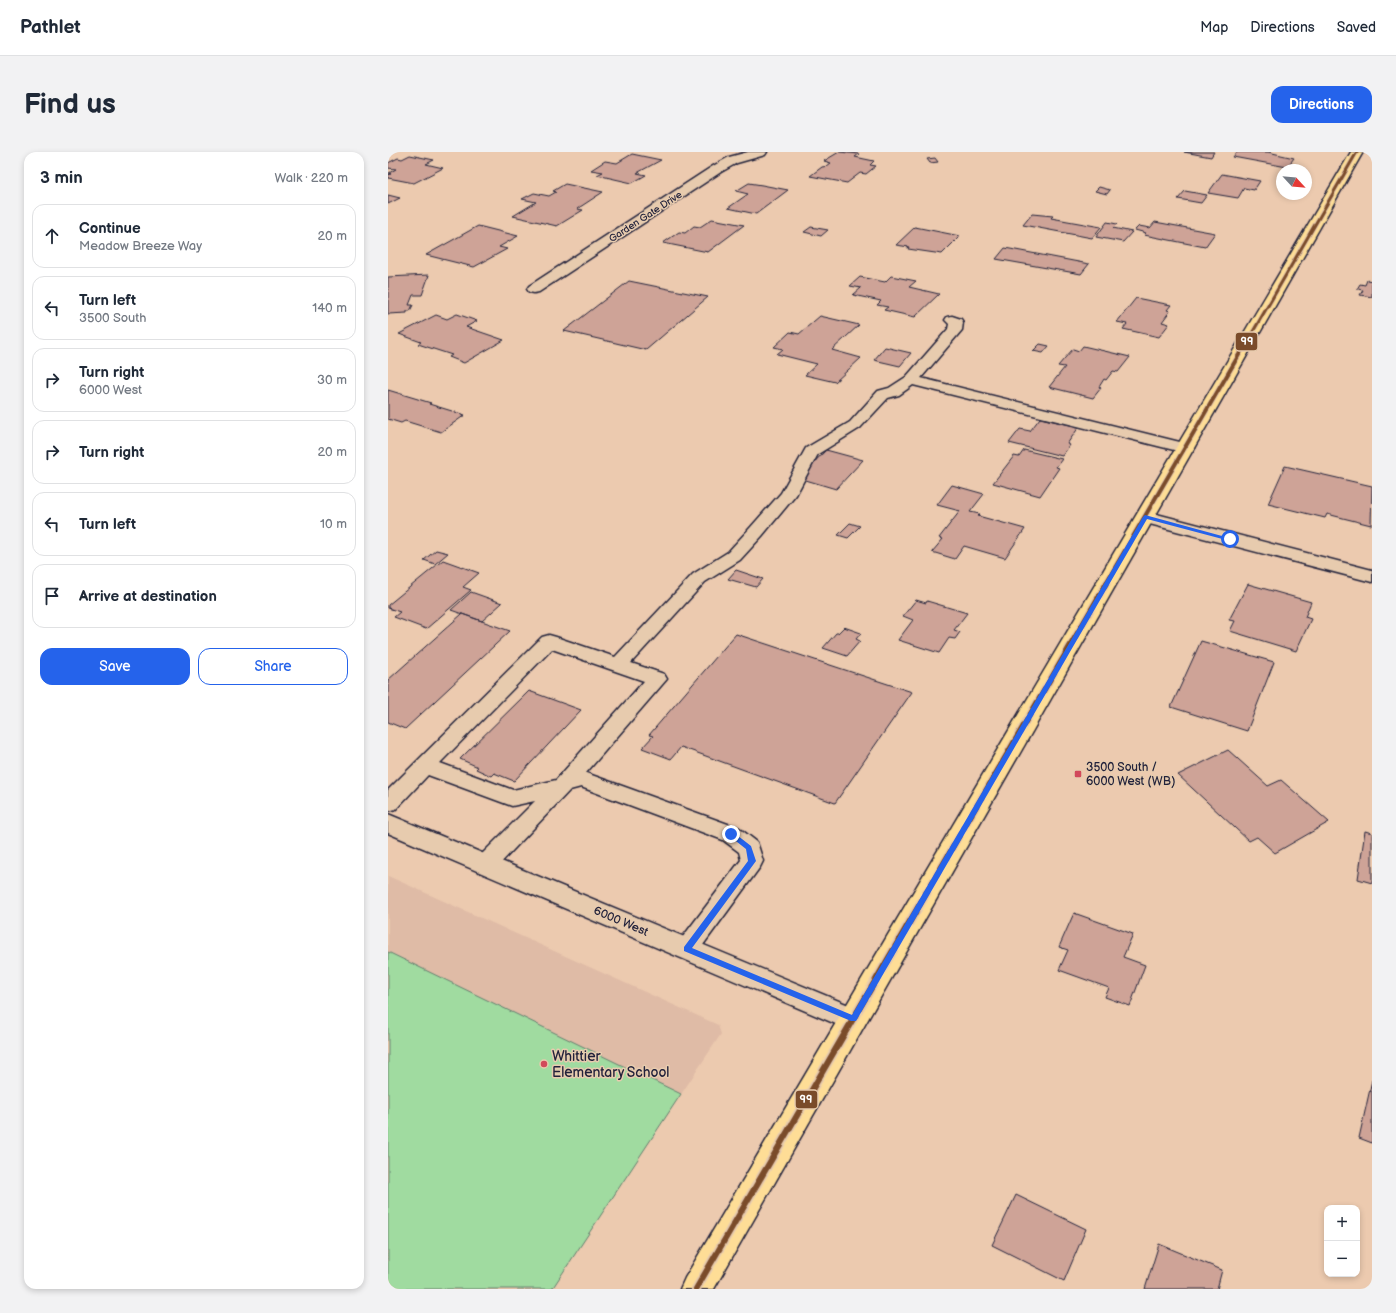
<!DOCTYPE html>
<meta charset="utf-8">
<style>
:root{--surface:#fff;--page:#f2f2f3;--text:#1f2937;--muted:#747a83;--line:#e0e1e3;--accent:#2563eb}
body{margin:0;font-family:"Balsamiq Sans",sans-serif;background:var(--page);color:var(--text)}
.controls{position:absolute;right:12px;bottom:12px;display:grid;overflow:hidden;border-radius:8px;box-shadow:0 2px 6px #0003}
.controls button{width:36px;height:36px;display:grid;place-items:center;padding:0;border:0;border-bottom:1px solid var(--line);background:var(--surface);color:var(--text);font:20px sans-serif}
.compass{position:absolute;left:888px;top:12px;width:36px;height:36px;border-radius:50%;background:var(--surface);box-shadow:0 2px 6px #0003;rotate:116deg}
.stop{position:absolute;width:12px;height:12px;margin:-9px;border:3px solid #2563eb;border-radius:50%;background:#fff}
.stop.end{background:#2563eb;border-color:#fff;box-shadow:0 1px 4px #0008}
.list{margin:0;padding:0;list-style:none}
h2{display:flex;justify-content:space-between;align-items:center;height:52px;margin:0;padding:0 16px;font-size:17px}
h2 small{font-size:13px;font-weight:400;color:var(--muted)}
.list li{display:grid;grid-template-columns:26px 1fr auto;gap:12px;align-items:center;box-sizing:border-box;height:64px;margin:0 8px 8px;padding:0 8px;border:1px solid var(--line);border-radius:12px}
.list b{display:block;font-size:15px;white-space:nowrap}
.list p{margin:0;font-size:13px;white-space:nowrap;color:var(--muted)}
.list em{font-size:13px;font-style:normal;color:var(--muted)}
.actions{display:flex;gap:8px;padding:12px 16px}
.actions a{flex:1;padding:9px 0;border:1px solid var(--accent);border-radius:12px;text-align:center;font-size:14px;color:var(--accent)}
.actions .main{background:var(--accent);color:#fff}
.icon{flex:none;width:22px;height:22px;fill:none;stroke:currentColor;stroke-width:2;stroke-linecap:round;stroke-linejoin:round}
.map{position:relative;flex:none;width:984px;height:1137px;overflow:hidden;border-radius:12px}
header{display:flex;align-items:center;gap:24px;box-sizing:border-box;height:56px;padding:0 20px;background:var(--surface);border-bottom:1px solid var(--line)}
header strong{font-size:19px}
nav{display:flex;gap:22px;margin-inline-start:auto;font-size:14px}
.intro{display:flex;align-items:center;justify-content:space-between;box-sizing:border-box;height:96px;padding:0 24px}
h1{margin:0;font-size:28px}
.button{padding:10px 18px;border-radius:12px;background:var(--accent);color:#fff;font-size:14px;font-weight:700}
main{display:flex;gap:24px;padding:0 24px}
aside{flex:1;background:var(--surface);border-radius:12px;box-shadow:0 2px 6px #0003}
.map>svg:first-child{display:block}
</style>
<header>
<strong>Pathlet</strong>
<nav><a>Map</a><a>Directions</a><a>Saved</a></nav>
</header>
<div class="intro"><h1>Find us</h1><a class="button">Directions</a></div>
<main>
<aside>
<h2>3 min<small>Walk · 220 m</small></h2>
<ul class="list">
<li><svg class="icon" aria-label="ahead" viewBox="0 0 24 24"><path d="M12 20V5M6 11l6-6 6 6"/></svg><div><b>Continue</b><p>Meadow Breeze Way</p></div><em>20 m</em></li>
<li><svg class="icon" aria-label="left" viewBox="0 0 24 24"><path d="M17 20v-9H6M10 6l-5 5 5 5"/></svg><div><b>Turn left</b><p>3500 South</p></div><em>140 m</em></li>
<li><svg class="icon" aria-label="right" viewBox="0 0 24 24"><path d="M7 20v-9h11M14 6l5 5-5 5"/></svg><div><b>Turn right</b><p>6000 West</p></div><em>30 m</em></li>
<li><svg class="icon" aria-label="right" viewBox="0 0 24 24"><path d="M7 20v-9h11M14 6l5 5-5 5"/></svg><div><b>Turn right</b></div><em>20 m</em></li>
<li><svg class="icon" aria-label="left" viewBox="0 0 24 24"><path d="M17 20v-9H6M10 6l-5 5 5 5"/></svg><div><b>Turn left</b></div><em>10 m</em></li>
<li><svg class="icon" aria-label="arrive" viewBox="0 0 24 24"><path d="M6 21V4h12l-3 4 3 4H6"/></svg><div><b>Arrive at destination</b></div></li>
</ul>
<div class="actions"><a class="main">Save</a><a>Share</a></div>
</aside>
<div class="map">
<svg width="984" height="1137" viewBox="0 0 984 1137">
<rect width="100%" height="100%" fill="#eccaaf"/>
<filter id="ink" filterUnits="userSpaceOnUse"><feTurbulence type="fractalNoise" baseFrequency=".025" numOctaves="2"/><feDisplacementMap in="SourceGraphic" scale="8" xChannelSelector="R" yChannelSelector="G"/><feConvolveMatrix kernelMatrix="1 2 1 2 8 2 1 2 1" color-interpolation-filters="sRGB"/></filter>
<g filter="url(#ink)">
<path fill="#dfbba6" d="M0 724 330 873 333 882 164 1137H0Z"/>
<path fill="#a0dba0" stroke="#617e6e" d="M0 800 293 942 164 1137H0Z"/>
<path fill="#cea397" stroke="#22223b" d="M451 0 471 2 467 5 486 9 482 13 488 14 478 22 472 21 459 31 422 24 434 15 440 14H439L443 11 436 9Z
M796 0H826L823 5Z
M849 0H880L906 6 899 15 845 5Z
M244 2 273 8 249 21 258 23 244 31 209 23 215 20 203 18 217 9 229 11Z
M22 3 46 8 38 12 55 16 26 31 0 26V23L3 22 1 21 8 17 0 16V11L10 6 14 7Z
M547 6 550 10 542 11 539 7Z
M834 22 872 29 866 38 856 36 850 46 820 41Z
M361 31 374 33 400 38 368 62 340 56 360 42 348 39Z
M177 32 215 40 189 57 195 58 169 74 125 64 148 50 134 47 146 41 161 44 168 40 165 39Z
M711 35 722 38 719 42 707 39Z
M797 39 819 43 813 51 790 47Z
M0 43 12 46 0 52Z
M644 62 665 64 663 66 713 75 704 86 635 73Z
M324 67 356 73 320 100 275 91 291 80 297 81 306 74 312 75Z
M719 70 729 72 725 76 744 80 735 90 708 85Z
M767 70 827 81 817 95 756 83 758 81 747 78 751 74 762 76Z
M90 74 130 84 111 95 119 97 86 115 38 103Z
M423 75 440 78 433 84 416 80Z
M527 75 572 84 554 102 520 97 521 95 508 93Z
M617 96 701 112 693 122 608 107Z
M41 123 34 143H25L21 153H25L22 159H19V161L0 162V125Z
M503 124 528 129 521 135 551 142 527 165 496 158 500 155 489 153 493 149 465 143 473 136 462 134 472 125 497 130Z
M979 128 984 129V145L972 143 975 138 969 137 972 132 977 133Z
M241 129 320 145 258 198 176 179Z
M748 146 783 153 779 158 782 159 774 170 781 172 771 185 735 177 739 172 729 170Z
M69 162 89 169 78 175 116 188 76 211 61 205 64 203 30 192 33 190 11 182 48 163 59 167Z
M432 164 471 173 444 198 473 206 447 230 417 223 429 212 389 202 395 197 386 195 402 180 411 182Z
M652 192 661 194 655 201 645 199Z
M695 194 742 205 730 220 725 219 718 228 716 227 711 235 713 236 705 246 661 235 677 215 670 214 676 207 685 197 691 199Z
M497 195 523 201 512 214 486 208Z
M0 238 43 251 41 252 77 263 53 280 17 269 13 271 0 267Z
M652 266 691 275 679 292 682 293 674 304 621 291 632 277 642 279Z
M438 298 475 308 448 337 411 326Z
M636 298 674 307 668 315 671 316 652 344 605 331 626 304 631 305Z
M897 314 984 334 983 373 939 362 937 366 880 352Z
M564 333 596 342 582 360 592 362 590 364 637 377 617 406 576 394 567 407 544 400 555 387 551 386 572 359 549 353Z
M462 371 472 374 460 386 450 383Z
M48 398 60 401 47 412 36 408Z
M55 408 91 421 75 435 83 438 38 477 6 465 12 460 0 456V453Z
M348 418 375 427 368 435 340 427Z
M860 432 923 450 917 465 923 467 908 499 842 479 847 469 841 468Z
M83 440 114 451 94 469 63 458Z
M528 448 538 451 539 449 579 461 566 478 572 480 567 487 561 486 551 501 510 488 525 468 515 464Z
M74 462 122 479 17 577 0 570V528Z
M456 475 473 481 468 487 472 489 459 504 435 496 448 481H450Z
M348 482 524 540 447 651 293 595 283 607 254 596 265 584 261 583Z
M813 489 886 510 859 579 783 555Z
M141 539 193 558 126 629 106 621 103 624 88 617 90 615 72 607Z
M840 598 880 634 893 628 941 670 887 701 869 685 861 689 790 623Z
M977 679 984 681V731L970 727Z
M686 761 745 782 735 805 757 813 742 854 717 845 721 836 671 818 680 798 671 795Z
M984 928V991L971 986Z
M628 1043 698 1077 676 1129 604 1093Z
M771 1092 834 1118 829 1137H757Z"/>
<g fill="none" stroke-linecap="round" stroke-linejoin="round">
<defs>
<path id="lane" d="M564 164 573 167 575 170 574 178 533 226 804 293 806 296 804 299 798 301 525 233 511 243 500 246 472 276 430 302 408 343 374 384 352 408 317 430 243 511 276 522 279 527 198 621 351 676 369 690 375 709 372 715 307 804 299 807 291 804 287 797 291 790 353 708 351 700 335 688 193 635 182 638 106 718 98 721 90 718 87 712 90 706 147 649 124 654 40 623 8 657 0 659V638L154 485 161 483 168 485 227 505 305 422 340 400 362 376 393 341 418 296 462 270 490 239 501 236 518 225 560 177 561 172 557 168 559 165ZM164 497 256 529 168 628 125 638 52 611Z"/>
<path id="street" d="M360 0H379L377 3 349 11 333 20 151 140 146 141 141 140 139 137 141 134 325 14 341 5Z
M757 359 984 418V430L750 369 748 365 750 361Z"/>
<path id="secondary" d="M0 662 475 859 479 867 475 875 465 879 455 875 0 681Z"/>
<path id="primary" d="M963 0H975L326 1137H292L297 1126Z"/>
</defs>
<use href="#lane" stroke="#22223b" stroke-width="3"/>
<use href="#street" stroke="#22223b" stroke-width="3"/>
<use href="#secondary" stroke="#22223b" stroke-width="3"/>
<use href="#primary" stroke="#22223b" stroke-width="3"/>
<use href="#lane" fill="#e7cbae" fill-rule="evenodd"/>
<use href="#street" fill="#e7cbae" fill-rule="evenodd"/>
<use href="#secondary" fill="#e7cbae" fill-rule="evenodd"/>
<use href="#primary" fill="#fedd96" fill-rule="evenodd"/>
<defs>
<path id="bus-1-far3" d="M859 190 969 0"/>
<path id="bus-1-far2" d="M718 431 859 189"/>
<path id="bus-1-far1" d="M538 741 719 430"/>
<path id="bus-1" d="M308 1137 539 740"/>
</defs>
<use href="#bus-1-far3" stroke="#e7cbae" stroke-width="5"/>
<use href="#bus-1-far2" stroke="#e7cbae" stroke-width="6"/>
<use href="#bus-1-far1" stroke="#e7cbae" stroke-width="8"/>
<use href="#bus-1" stroke="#e7cbae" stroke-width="10"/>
<use href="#bus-1-far3" stroke="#7a4b2a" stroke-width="3"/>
<use href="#bus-1-far2" stroke="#7a4b2a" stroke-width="4"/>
<use href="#bus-1-far1" stroke="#7a4b2a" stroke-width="5"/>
<use href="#bus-1" stroke="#7a4b2a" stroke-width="6"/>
</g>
</g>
<path fill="#2563eb" d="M757 363 845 387 842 389 759 367 468 869H463L296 799V795L360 709 358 697 339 682 340 680H345L363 694 368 709 304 796 464 863 755 365Z"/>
<g fill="#d1495b" stroke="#e7cbae" stroke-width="1.5">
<rect x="686" y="618" width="8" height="8" rx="2"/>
<circle cx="156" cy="912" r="4"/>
</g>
<g text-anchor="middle" stroke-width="3" stroke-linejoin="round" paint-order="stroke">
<g font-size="10" fill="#22223b" stroke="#e7cbae">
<text transform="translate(257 64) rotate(-33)" y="4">Garden Gate Drive</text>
</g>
<g font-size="12" fill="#22223b" stroke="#e7cbae" text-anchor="start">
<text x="698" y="619">3500 South /<tspan x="698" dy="14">6000 West (WB)</tspan></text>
</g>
<g font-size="12" fill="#22223b" stroke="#e7cbae">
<text transform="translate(233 769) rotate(23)" y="4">6000 West</text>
</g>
<g font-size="14" fill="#22223b" stroke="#e7cbae" text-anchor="start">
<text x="164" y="909">Whittier<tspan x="164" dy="16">Elementary School</tspan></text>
</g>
</g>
<g stroke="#e7cbae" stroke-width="1.5">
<rect x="847" y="180" width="23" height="19" rx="4" fill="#7a4b2a"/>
<rect x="407" y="938" width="23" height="19" rx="4" fill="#7a4b2a"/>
</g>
<g font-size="11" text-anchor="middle" font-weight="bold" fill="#fff">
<text x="859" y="193">99</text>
<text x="418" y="951">99</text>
</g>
</svg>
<div class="controls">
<button>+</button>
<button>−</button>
</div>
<svg class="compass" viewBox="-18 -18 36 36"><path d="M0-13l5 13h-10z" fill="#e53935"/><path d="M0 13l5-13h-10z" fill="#747a83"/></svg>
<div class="stop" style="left:842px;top:387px"></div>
<div class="stop end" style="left:343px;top:682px"></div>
</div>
</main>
